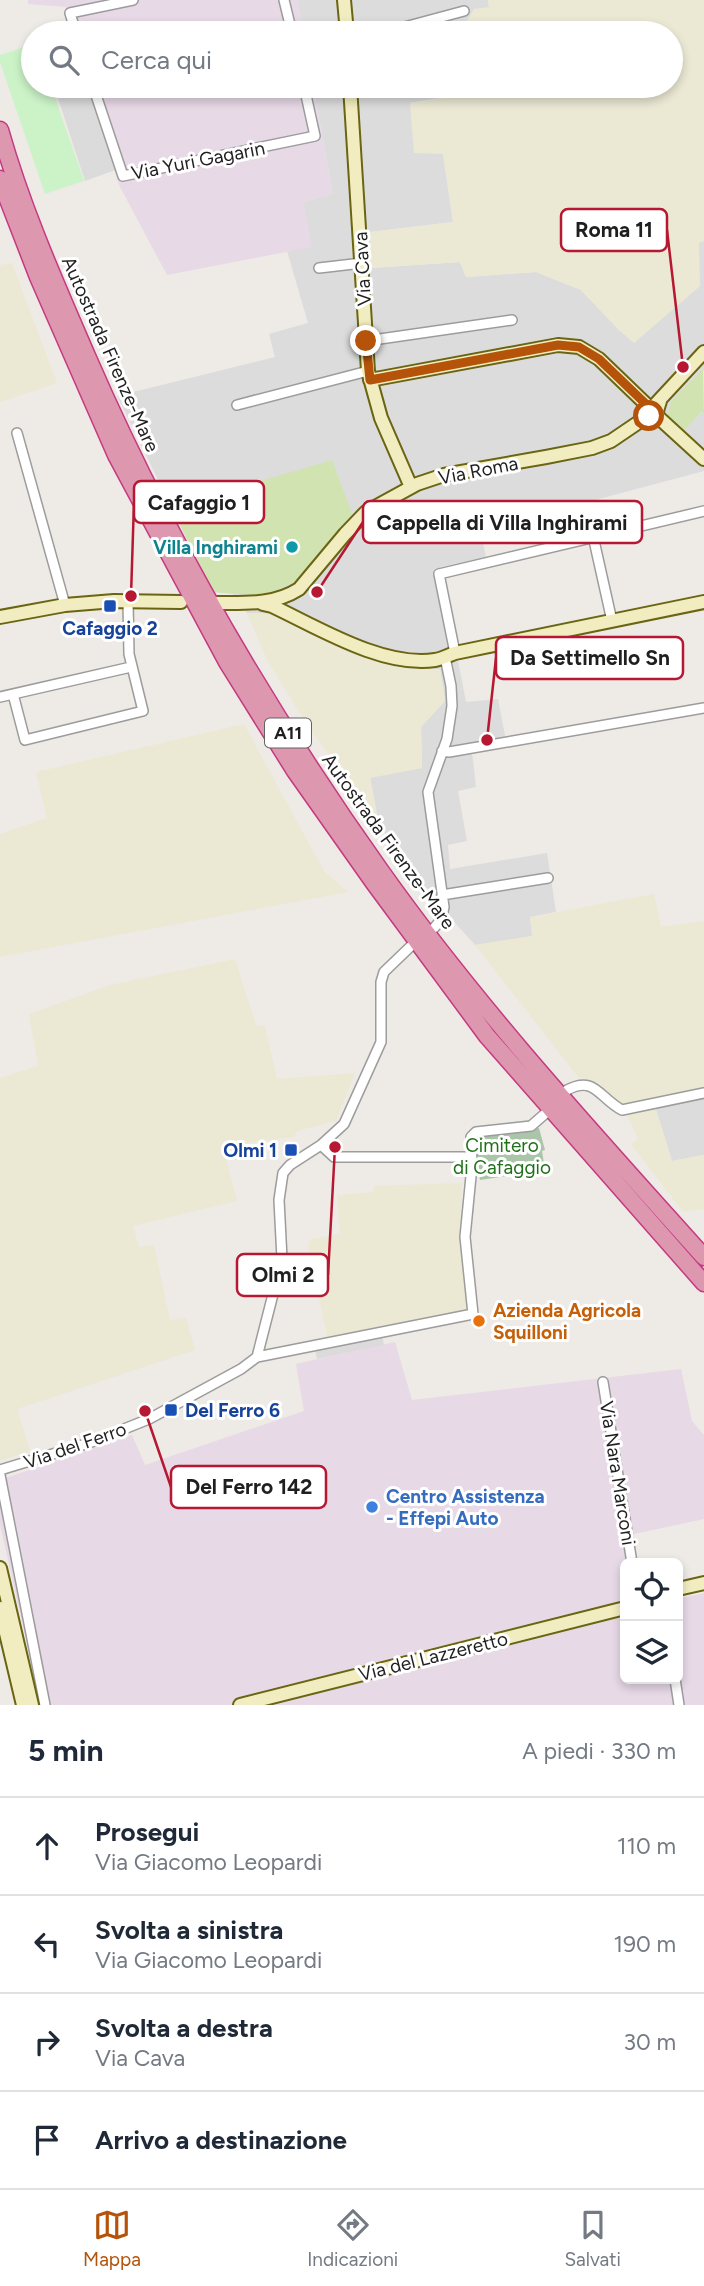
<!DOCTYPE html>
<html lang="it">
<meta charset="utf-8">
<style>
:root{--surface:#fff;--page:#f2f2f3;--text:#1f2937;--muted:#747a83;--line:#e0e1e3;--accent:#b45309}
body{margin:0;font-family:Figtree,sans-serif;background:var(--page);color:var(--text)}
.controls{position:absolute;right:21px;bottom:21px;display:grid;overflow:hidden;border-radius:10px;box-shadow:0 4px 10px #0003}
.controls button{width:63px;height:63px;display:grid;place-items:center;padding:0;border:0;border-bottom:2px solid var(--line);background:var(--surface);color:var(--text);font:35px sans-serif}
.stop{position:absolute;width:21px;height:21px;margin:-16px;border:5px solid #b45309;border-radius:50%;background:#fff}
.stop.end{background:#b45309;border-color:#fff;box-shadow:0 2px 7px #0008}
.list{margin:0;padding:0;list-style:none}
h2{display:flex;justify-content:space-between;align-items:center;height:91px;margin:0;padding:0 28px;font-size:30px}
h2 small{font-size:23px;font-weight:400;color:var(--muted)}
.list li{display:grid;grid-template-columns:46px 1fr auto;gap:21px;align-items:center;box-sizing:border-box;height:98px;padding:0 28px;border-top:2px solid var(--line)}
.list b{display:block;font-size:26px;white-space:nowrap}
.list p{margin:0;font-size:23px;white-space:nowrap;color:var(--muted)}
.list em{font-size:23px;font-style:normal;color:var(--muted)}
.icon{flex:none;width:38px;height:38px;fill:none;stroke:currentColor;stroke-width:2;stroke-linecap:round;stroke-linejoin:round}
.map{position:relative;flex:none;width:704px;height:1705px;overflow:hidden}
.search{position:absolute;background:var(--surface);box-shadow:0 4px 10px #0003;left:21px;right:21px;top:21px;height:77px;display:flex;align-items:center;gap:18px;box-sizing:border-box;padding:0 24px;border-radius:38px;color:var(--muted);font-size:26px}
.sheet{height:483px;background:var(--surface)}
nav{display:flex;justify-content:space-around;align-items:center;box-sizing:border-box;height:98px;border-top:2px solid var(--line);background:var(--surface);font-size:19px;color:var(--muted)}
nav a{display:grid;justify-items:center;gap:4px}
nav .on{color:var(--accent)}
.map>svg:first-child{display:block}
</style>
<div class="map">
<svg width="704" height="1705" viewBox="0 0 704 1705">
<rect width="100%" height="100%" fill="#eeeae6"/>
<path fill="#dddcdc" d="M297 0H488L489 7 466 23 443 33H303Z
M313 86H444V97L410 103 443 154 453 222 370 232 371 268 460 262 466 277 536 272 581 290 619 330 635 343 699 242 704 241V370L671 401 704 414V471L505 524 499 502 476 509 486 557 440 567 466 702 498 699 507 746 472 752 476 787 458 791 467 841 448 845 450 869 547 853 556 912 530 917 533 936 475 945 437 903 379 825 370 777 422 768 421 727 445 701 440 670 404 668 361 655 311 635 276 614 247 613 233 594 213 592 117 396 275 357 269 334 308 323 287 251 311 246 303 202 333 194Z
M704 1089V1155L672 1161 653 1100Z"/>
<path fill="#e7d9e6" d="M28 0H297L303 33H73L66 7 28 4Z
M89 86H313L333 194 303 202 312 247 167 275 119 185Z
M395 1342 412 1400 681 1369 692 1421 704 1435V1519L634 1534 638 1563H625V1679H678V1599L704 1593V1705H41L0 1525V1480L132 1435 145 1465 304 1411 296 1364Z"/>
<path fill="#ebe9d4" d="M488 0H704V241L699 243 700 286 634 343 619 330 581 290 536 272 466 277 460 262 371 268 370 232 453 222 443 154 414 153 410 103 444 98V86H671V33H443L466 23 474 9 489 7Z
M12 263 57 383 0 402V265Z
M247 613 276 614 311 635 361 655 403 668 440 669 445 701 421 727 422 768 370 778 379 825 304 720 268 662Z
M244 724 324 871 348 892 0 957V834L47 818 36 772Z
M654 894 661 927 704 921V1089L653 1101 672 1161 704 1155V1209L683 1212 631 1144 638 1139 621 1103 597 1082 578 1077 475 945 532 936 530 917Z
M235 959 256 1025 265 1026 277 1079 355 1073 336 1121 297 1131 294 1137 223 1146 237 1201 133 1226 139 1247 154 1245 170 1320 186 1318 195 1350 17 1409 30 1451 0 1461V1078L38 1066 29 1014 110 985Z
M462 1183 460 1237 469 1311 328 1341 308 1245 311 1239 340 1234 337 1195 373 1192 374 1186Z"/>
<path fill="#d2e3b2" d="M703 369 704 414 701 412 683 432 667 418 671 401Z
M332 460 353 516 295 581 266 596 213 592 171 507Z"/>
<path fill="#aac5aa" d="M539 1128 545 1150 542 1151 545 1170 480 1180 474 1138Z"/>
<path fill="#ccf3c8" d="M33 44V86H51L84 181 45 194 0 62V55Z"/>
<path fill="#dbdbdb" d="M54 86H93L121 168 85 181Z
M382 1335 384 1345 317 1359 315 1350Z"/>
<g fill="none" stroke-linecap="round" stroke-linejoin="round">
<defs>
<path id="street" d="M284 0 292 33
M76 33 70 13 133 0
M382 33 464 11
M93 86 123 176 315 136 304 86
M319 268 362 263
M366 341 512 320
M237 405 368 371
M17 433 65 605
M593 536 612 621
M455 653 439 574 704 511
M13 694 25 740 143 711 129 654 128 602
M0 697 131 667
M442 751 449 752 704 708
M442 895 548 878
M434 928 441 920 444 907 428 792 447 739 452 706 451 686 445 657
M567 1090C595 1075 599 1098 622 1110L704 1093
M321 1145 334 1157H470
M257 1357 473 1314 465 1237 472 1166 471 1137 476 1132 531 1126 547 1112
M603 1382 632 1563
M0 1470 89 1443 149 1419 241 1369 257 1357 282 1259 279 1200 283 1173 290 1165 321 1145 344 1124 381 1042V982L384 972 411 946
M0 1475 45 1705
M675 1679 679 1705"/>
<path id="secondary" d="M344 0 347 33
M350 86 368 371 381 418 411 487
M370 380 558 345 579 347 599 359 651 409
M660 401 657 411 658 417 704 459
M217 603C246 603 274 605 299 589L345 534 366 512 417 484 444 475 546 457 592 448 611 441 639 422 704 352
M263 604 272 606C317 627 383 668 435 660 442 659 449 655 455 653L704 602
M0 617 65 605 114 601 181 602
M0 1568 32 1705
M678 1589 704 1583
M0 1608 23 1705
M240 1705 625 1608"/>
<path id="highway" d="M0 130C22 208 55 282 87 356 166 538 265 708 380 870 477 1007 592 1132 704 1257
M0 179 38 277 116 455 227 662 295 771 374 883 487 1036 704 1283"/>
</defs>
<use href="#street" stroke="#9c9c9c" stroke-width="12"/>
<use href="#secondary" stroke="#6a6512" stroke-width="16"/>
<use href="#highway" stroke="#c63980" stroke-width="19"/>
<use href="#street" stroke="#fff" stroke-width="9"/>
<use href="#secondary" stroke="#f2edc0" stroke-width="12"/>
<use href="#highway" stroke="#dd97af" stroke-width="16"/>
</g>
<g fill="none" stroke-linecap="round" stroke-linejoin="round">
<path stroke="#b45309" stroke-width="9" d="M366 341 370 380 558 345 579 347 599 359 651 409 639 422 649 416"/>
</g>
<circle fill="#0f9aa8" stroke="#fff" stroke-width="2.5" cx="292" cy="547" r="7"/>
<g fill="#1a4fb4" stroke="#fff" stroke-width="2.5">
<rect x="103" y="599" width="14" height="14" rx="3.5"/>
<rect x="284" y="1143" width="14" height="14" rx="3.5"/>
<rect x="164" y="1403" width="14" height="14" rx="3.5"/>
</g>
<circle fill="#e8710a" stroke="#fff" stroke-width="2.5" cx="479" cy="1321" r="7"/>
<circle fill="#3f7fe0" stroke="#fff" stroke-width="2.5" cx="372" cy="1507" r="7"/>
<g text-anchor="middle" stroke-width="6" stroke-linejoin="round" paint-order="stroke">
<rect fill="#fff" stroke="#626262" stroke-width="2" x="265" y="718.5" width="46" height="29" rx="5"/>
<g font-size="18" font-weight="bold" fill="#1f1f1f">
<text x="288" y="739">A11</text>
</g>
<g font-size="19" fill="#1f1f1f" stroke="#fff">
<text transform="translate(198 160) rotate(-11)" y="7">Via Yuri Gagarin</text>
<text transform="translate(362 269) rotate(-93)" y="7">Via Cava</text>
<text transform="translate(111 354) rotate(66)" y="7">Autostrada Firenze-Mare</text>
<text transform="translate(478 470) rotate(-11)" y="7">Via Roma</text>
<text transform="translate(389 841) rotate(54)" y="7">Autostrada Firenze-Mare</text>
<text transform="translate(75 1445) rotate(-19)" y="7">Via del Ferro</text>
<text transform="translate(618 1473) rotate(81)" y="7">Via Nara Marconi</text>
<text transform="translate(433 1656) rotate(-14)" y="7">Via del Lazzeretto</text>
</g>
<g font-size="19" font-weight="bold" fill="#0d838f" stroke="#fff" text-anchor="end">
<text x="278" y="554">Villa Inghirami</text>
</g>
<g font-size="19" font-weight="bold" fill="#164399" stroke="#fff">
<text x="110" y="635">Cafaggio 2</text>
<text x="277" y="1157" text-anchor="end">Olmi 1</text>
<text x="185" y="1417" text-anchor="start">Del Ferro 6</text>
</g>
<g font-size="19" fill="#1f7118" stroke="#fff">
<text x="502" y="1152">Cimitero<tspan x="502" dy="22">di Cafaggio</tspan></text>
</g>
<g font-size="19" font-weight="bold" fill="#c56008" stroke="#fff" text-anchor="start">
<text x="493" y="1317">Azienda Agricola<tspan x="493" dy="22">Squilloni</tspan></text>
</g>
<g font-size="19" font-weight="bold" fill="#366cbe" stroke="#fff" text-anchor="start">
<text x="386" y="1503">Centro Assistenza<tspan x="386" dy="22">- Effepi Auto</tspan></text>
</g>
</g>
<path fill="none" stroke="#b61731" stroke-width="2.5" d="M683 367L667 230M131 596L134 502M317 592L363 522M487 740L496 658M335 1147L328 1275M145 1411L171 1487"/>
<g fill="#b61731" stroke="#fff" stroke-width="2.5">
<circle cx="683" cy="367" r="7"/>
<circle cx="131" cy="596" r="7"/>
<circle cx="317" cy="592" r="7"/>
<circle cx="487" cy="740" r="7"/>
<circle cx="335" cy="1147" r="7"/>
<circle cx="145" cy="1411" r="7"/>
</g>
<g fill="#fff" stroke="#b61731" stroke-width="2.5">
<rect x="561" y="209" width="106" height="42" rx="7"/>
<rect x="134" y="481" width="130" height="42" rx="7"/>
<rect x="363" y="501" width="279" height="42" rx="7"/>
<rect x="496" y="637" width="187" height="42" rx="7"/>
<rect x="237" y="1254" width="91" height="42" rx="7"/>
<rect x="171" y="1466" width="155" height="42" rx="7"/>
</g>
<g font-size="21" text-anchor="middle" font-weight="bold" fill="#1f1f1f">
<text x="614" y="237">Roma 11</text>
<text x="199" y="510">Cafaggio 1</text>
<text x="502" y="530">Cappella di Villa Inghirami</text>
<text x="590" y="665">Da Settimello Sn</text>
<text x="283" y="1282">Olmi 2</text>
<text x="249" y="1494">Del Ferro 142</text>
</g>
</svg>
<div class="controls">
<button><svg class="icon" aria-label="locate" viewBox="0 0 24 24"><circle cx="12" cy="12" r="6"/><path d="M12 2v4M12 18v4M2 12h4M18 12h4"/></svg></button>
<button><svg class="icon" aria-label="layers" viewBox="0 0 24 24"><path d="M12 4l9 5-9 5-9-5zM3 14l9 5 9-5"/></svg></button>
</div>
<div class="stop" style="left:649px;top:416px"></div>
<div class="stop end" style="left:366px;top:341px"></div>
<div class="search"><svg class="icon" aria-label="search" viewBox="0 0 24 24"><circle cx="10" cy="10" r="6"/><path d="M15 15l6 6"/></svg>Cerca qui</div>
</div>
<section class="sheet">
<h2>5 min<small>A piedi · 330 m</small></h2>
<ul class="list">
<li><svg class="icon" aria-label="ahead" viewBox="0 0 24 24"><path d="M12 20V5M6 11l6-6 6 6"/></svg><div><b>Prosegui</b><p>Via Giacomo Leopardi</p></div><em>110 m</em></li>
<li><svg class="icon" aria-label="left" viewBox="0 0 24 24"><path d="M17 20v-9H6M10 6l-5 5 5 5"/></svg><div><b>Svolta a sinistra</b><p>Via Giacomo Leopardi</p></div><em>190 m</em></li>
<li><svg class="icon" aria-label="right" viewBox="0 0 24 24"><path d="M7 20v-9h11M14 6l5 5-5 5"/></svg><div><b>Svolta a destra</b><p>Via Cava</p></div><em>30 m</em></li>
<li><svg class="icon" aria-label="arrive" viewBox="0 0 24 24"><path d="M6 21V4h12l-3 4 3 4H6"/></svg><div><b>Arrivo a destinazione</b></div></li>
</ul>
</section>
<nav>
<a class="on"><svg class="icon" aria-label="map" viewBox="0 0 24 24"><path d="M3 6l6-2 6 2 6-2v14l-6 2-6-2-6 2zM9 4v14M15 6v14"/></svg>Mappa</a>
<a><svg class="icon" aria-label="directions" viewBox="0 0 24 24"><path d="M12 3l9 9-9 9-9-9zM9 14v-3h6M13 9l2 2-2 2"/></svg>Indicazioni</a>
<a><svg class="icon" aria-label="saved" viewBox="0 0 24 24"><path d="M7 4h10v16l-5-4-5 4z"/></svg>Salvati</a>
</nav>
